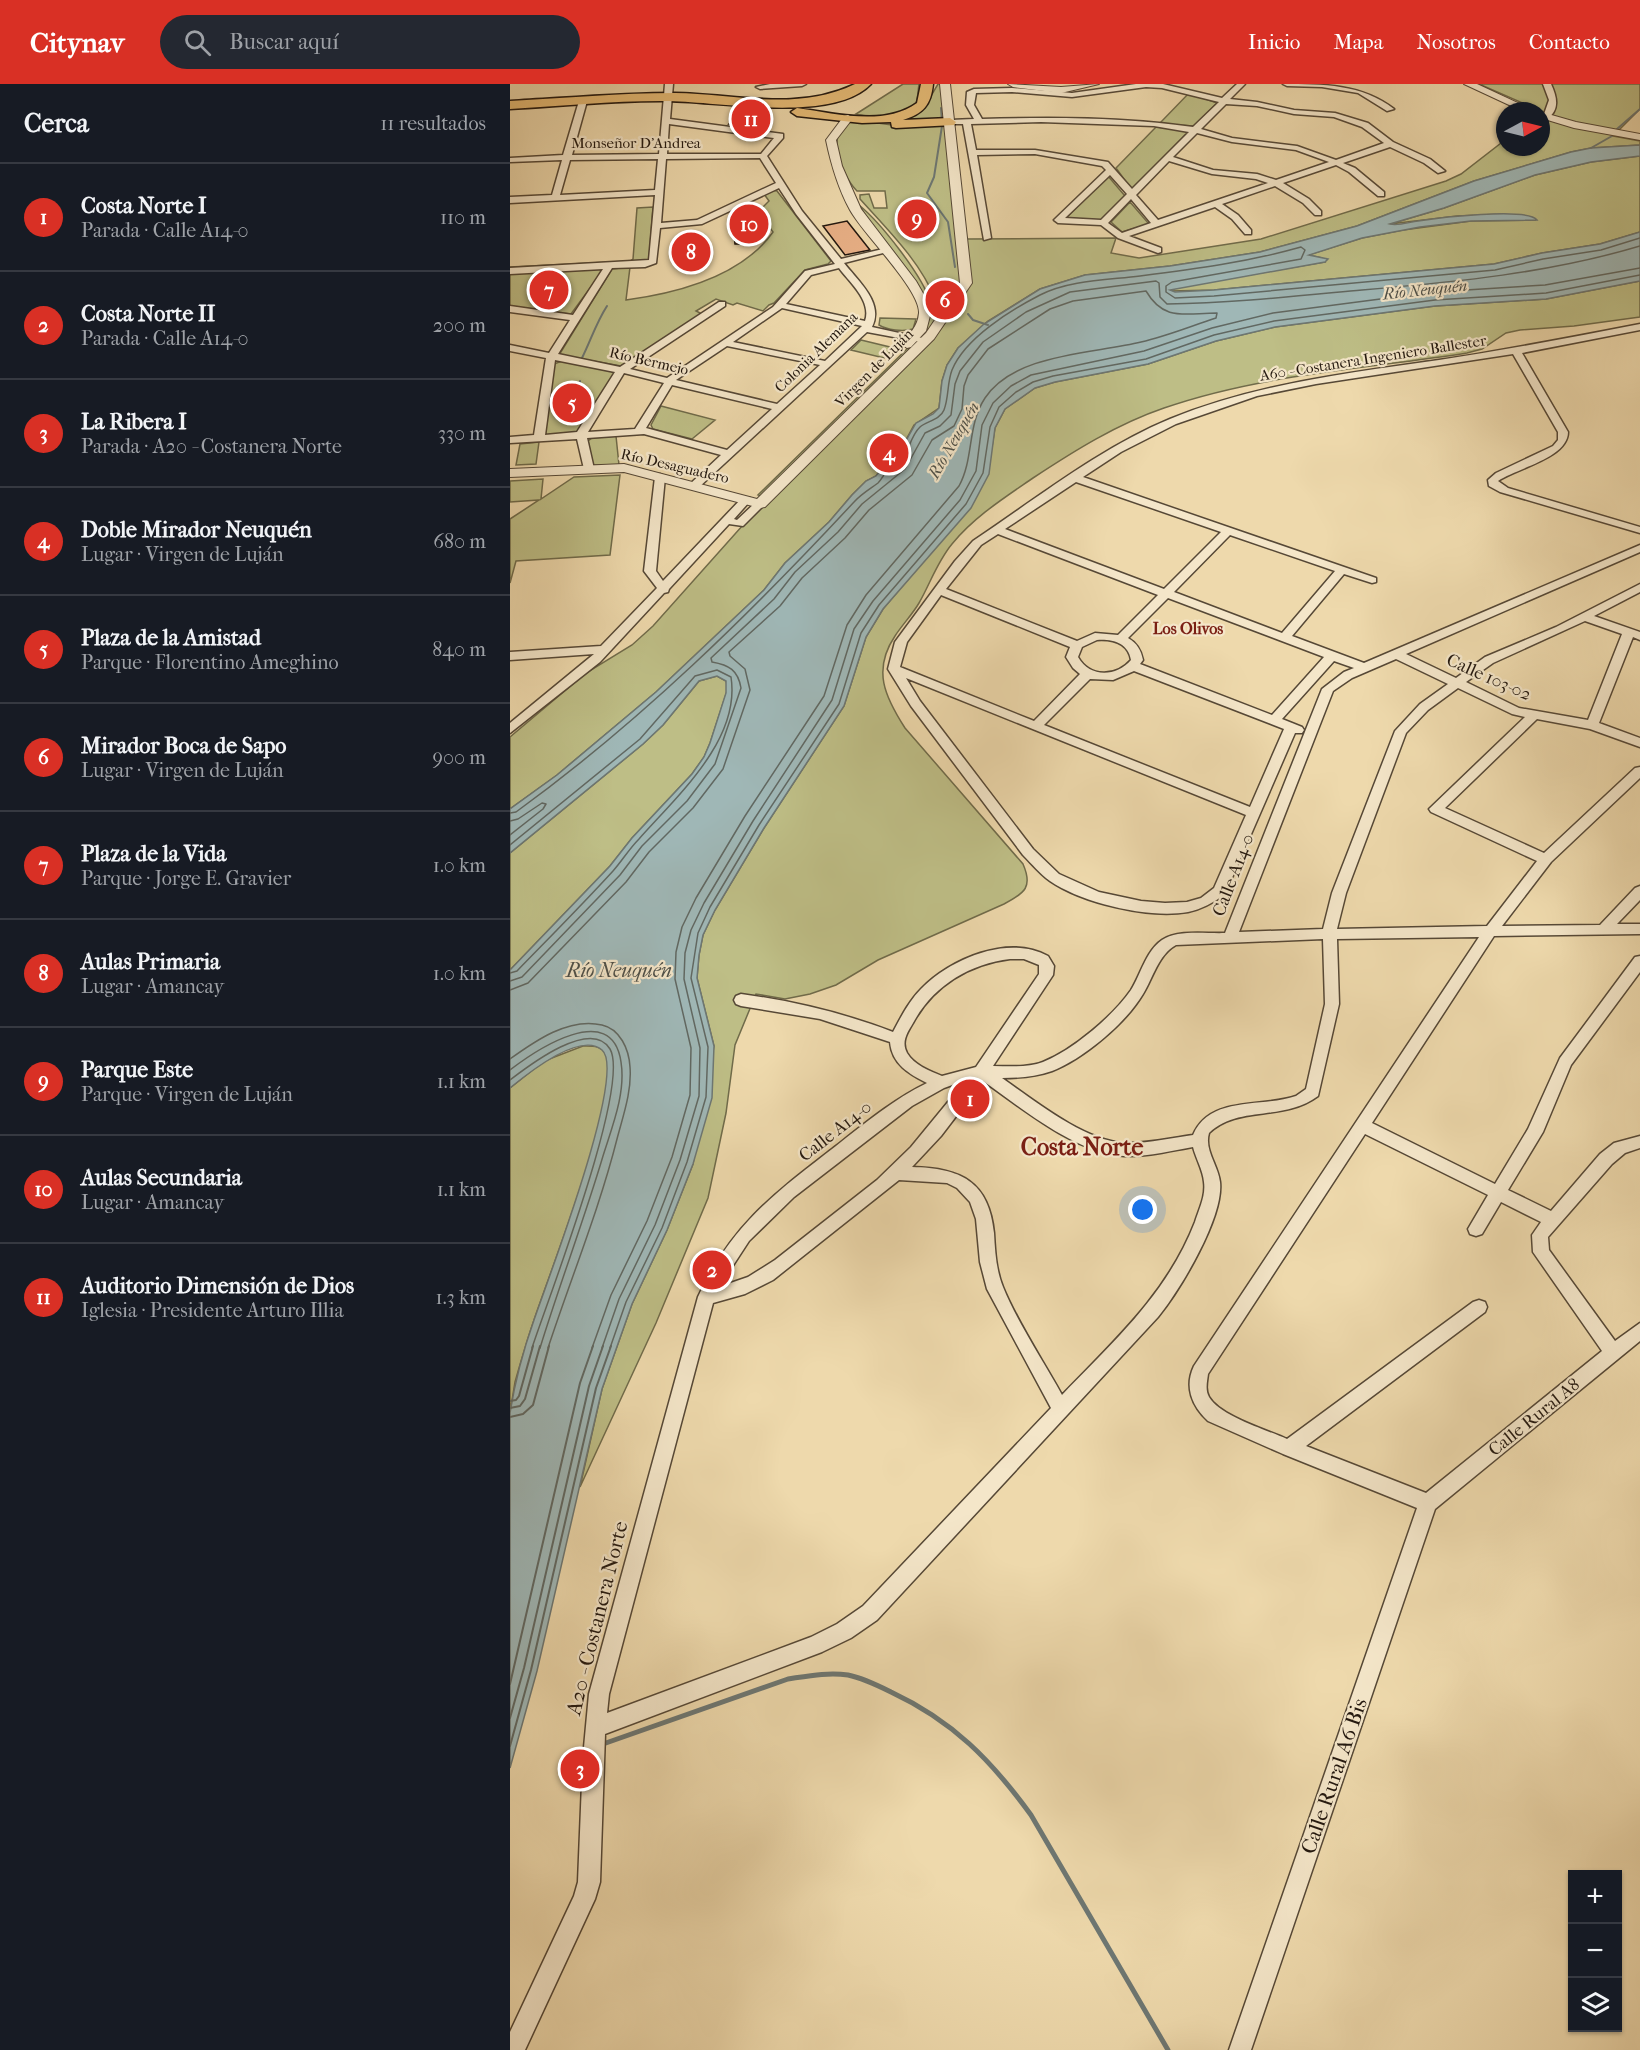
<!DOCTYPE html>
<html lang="es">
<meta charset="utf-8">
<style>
:root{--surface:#171b24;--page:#242831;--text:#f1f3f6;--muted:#9ea1a6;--line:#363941;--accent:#d93025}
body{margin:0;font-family:"IM FELL French Canon",serif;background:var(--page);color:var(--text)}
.controls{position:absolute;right:18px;bottom:18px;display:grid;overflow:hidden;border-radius:0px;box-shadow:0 2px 4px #0004}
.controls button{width:54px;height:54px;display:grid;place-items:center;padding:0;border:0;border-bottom:2px solid var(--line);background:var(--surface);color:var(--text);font:30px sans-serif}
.compass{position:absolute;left:986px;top:18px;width:54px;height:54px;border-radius:50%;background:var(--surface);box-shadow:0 2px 4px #0004;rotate:83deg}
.you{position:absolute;left:633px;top:1126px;width:21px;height:21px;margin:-15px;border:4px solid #fff;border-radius:50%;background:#1a73e8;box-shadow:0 0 0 9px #1a73e833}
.badge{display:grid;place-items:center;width:39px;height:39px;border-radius:50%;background:var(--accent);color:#fff;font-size:20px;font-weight:700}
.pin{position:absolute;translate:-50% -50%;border:3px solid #fff;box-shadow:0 2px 6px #0006}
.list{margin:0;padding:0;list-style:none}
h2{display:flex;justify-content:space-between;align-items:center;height:78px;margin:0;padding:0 24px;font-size:26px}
h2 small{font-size:20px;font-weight:400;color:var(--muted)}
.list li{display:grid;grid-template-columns:39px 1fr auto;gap:18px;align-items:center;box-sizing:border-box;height:108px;padding:0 24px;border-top:2px solid var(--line)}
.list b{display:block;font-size:22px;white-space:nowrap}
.list p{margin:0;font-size:20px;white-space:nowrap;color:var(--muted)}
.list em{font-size:20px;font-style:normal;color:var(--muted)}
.icon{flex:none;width:33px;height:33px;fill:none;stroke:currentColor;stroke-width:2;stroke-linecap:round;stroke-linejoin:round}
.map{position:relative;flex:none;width:1130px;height:1966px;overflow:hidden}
header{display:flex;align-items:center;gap:36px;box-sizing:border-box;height:84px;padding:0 30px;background:var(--accent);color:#fff}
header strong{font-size:28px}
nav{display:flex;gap:33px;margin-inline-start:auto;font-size:21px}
.search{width:420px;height:54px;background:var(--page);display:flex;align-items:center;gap:15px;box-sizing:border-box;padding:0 21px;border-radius:33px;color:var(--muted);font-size:22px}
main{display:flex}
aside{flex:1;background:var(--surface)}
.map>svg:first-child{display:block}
</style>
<header>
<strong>Citynav</strong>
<div class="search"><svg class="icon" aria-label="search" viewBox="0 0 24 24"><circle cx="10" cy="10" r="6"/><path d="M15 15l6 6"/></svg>Buscar aquí</div>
<nav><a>Inicio</a><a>Mapa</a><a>Nosotros</a><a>Contacto</a></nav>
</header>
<main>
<aside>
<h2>Cerca<small>11 resultados</small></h2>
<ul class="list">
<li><span class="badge">1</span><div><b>Costa Norte I</b><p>Parada · Calle A14-0</p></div><em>110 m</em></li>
<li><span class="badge">2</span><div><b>Costa Norte II</b><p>Parada · Calle A14-0</p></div><em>200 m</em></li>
<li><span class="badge">3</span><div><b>La Ribera I</b><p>Parada · A20 - Costanera Norte</p></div><em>330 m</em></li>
<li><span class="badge">4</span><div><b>Doble Mirador Neuquén</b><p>Lugar · Virgen de Luján</p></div><em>680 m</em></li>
<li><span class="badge">5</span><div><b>Plaza de la Amistad</b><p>Parque · Florentino Ameghino</p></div><em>840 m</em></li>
<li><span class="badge">6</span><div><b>Mirador Boca de Sapo</b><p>Lugar · Virgen de Luján</p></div><em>900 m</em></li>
<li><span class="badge">7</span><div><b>Plaza de la Vida</b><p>Parque · Jorge E. Gravier</p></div><em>1.0 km</em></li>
<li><span class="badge">8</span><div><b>Aulas Primaria</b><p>Lugar · Amancay</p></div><em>1.0 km</em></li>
<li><span class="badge">9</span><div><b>Parque Este</b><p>Parque · Virgen de Luján</p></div><em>1.1 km</em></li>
<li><span class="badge">10</span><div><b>Aulas Secundaria</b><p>Lugar · Amancay</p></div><em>1.1 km</em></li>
<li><span class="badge">11</span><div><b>Auditorio Dimensión de Dios</b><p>Iglesia · Presidente Arturo Illia</p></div><em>1.3 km</em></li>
</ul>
</aside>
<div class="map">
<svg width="1130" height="1966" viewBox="0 0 1130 1966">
<rect width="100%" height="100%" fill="#eed9ac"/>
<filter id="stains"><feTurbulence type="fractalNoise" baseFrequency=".00333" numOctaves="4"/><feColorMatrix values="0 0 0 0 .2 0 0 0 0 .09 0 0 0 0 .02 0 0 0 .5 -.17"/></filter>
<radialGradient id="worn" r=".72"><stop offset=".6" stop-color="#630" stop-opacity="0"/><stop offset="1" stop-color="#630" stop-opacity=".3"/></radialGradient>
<path fill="#bebe86" stroke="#706b4a" stroke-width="1.5" d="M393 0H409C408 6 408 14 406 19 398 34 360 33 346 30Z
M428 0H432L436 36 374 38 414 24Z
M969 0H1130V25L1103 52 1130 57V61L1081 64 1061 68 964 97 847 142 750 168 660 182 575 191 530 205 478 237 448 264 437 281 432 297 429 324 404 341 385 376 373 383 366 392 356 397 342 411 319 438 275 479 254 506 146 608 47 691 0 725V653L76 589 122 561 143 542 233 441 430 246 459 202 456 155 606 154 601 169 629 174 751 155 936 97 951 90 995 56V63H1031V35L1036 33 1031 27Z
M679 9 707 19 684 42 649 40Z
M346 36 382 41H437L453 196 437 219 426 217C411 178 377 145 350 115V111L359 110 364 124H377L375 107H347C331 91 312 43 346 36Z
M646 43 674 46 677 49 624 104 621 105 606 84Z
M1130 72V148L1090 160 1032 169 984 180 704 206 660 207 667 203 815 178 812 174 798 171 852 154 893 146 961 137 1026 136 994 130 947 132 880 140 934 124 1025 91 1081 78Z
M598 92 615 112 591 136 556 134Z
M262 106 267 107 321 177 318 180 295 186 264 219 259 221 253 227 227 219 223 221 206 215 186 227 190 229 189 232 111 282 49 271 102 185 120 183 116 216C168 209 231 193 263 148L248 128 259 117 254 110Z
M620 118 639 140 612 148 601 138Z
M349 121C371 139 412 191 421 219L437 222 418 248H415L419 230Z
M143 123 139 175 137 177 0 185V183L120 177 123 175 127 124Z
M90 185 92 188 61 230 0 223V189Z
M1130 197V233L1064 242 1010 246 996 249 972 265 957 269C856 285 752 290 654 324 607 340 564 367 523 394 494 414 464 433 442 460 427 478 420 500 409 519 402 531 392 541 385 552 362 586 375 613 395 644L513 780C523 803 515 809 494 820L368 876 326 901 300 910 275 915 246 910 225 961 216 1029 198 1114 146 1239 70 1403 92 1305 122 1220 157 1146 183 1080 204 962 187 894 189 871 193 851 205 826 254 744 334 622 356 553 373 525 439 447 482 363 485 344 495 325 525 304 545 298 638 280 706 257 765 243 925 222 1036 215Z
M370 234 406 235 403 245C393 248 377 246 369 241Z
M351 256 384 264 374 274 341 266Z
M402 260H407L251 412 248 411Z
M52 277 101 287 104 290 68 348 35 351 44 280Z
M151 322 205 336 182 355 143 345 141 341Z
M106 352 109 381H83L78 357 82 354Z
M29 358 26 380 6 381 10 360Z
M110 391 100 471 6 477 0 499V435L29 416 0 418V397L33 395 31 415 64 393Z
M207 592 216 597 218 604 200 659 194 673 182 690 122 754 100 782 0 886V769L133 660 153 641 189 597Z
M73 962C82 962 92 961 96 971 111 1010 39 1190 24 1236 17 1256 11 1277 5 1298L0 1329V1004L34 977Z"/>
<path fill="#9fb7b6" stroke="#6d7773" stroke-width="1.5" d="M1130 61V72L1081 78 1025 91 934 124 880 140C889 142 899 138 908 137 927 134 1017 123 1027 136L961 137 910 143 852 154 799 171 818 175 815 178 660 206 665 208 704 206 984 180 1032 169 1090 160 1130 148V197L1036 215 925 222 765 243 706 257 638 280 545 298 525 304 495 325 485 344 479 390 461 424 373 525 356 553 334 622 254 744 205 826 193 851 189 871 187 894 204 962 202 1014 183 1080 157 1146 122 1220 92 1305 27 1587 0 1684V1329C5 1297 13 1267 24 1236 36 1200 118 988 92 966 70 947 17 990 0 1004V886L100 782 122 754 182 690 194 673 200 659 216 609V597L207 592 189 597 153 641 133 660 0 769V725L47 691 146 608 254 506 275 479 319 438 342 411 356 397 366 392 373 383 385 376 406 339 423 330 429 324 432 297 437 281 448 264 474 240 530 205 575 191 660 182 750 168 847 142 964 97 1061 68 1081 64Z"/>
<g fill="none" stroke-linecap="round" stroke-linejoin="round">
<path stroke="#616862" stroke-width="1.5" d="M0 729 6 728C130 638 240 530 344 418 351 410 360 405 368 399 372 395 374 390 377 387 381 384 387 383 390 379 399 369 400 352 410 343 417 337 430 336 434 326 439 313 437 299 442 286 455 254 501 226 530 211 559 196 598 196 630 192 685 185 738 178 791 163L795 166 791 175 662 198 656 202V208L665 214 704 212 985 186 1033 175 1091 166 1130 154
M0 737 8 735 32 719 36 720 33 725 0 751
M0 761 130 655 185 592 207 586 221 593C231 656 166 713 129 755 119 765 112 777 103 787 72 821 39 854 7 887L0 889
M0 897 12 893 110 791 132 762 177 717 205 680 231 604C228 586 219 581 202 578L201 574 264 515 285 488 328 448 352 420 395 385 415 349 430 342 441 331 445 300 450 287 473 258 516 228 560 208 646 197 649 199 650 213 657 220C722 219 787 212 852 206 946 198 1040 189 1130 162
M0 906 18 899 116 798 139 768 183 724 213 685 240 606 235 585 220 572 219 568 270 522 292 494 335 454 359 426 402 391 422 356 444 342 452 325 454 302 458 291 478 265 540 225 563 217 636 207C654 238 675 229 707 229L706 234C681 242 657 252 631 258 583 270 505 269 475 314 457 341 464 375 449 402L356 511 337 541 314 612 235 732 186 814 172 843 166 868 165 895 181 964 180 1011 162 1073 137 1137 101 1211 82 1264
M0 975C25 957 59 933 92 941 110 945 119 965 120 983 122 1007 113 1032 107 1055 89 1126 61 1194 38 1264
M0 986C26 966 102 915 111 978 116 1009 102 1043 93 1072 74 1136 50 1199 30 1264
M0 996C17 983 81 933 100 965 121 1001 38 1215 22 1264
M92 1264 109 1215 145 1141 170 1076 189 1012 190 964 174 895 175 869 181 846 194 819 243 737 322 616 344 545 363 517 450 416 466 387 472 341 483 319 501 302 521 291 634 267 702 244 763 229 924 208 1035 201 1130 184
M100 1264 116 1218 152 1144 177 1078 196 1013 198 963 181 894 188 849 200 823 249 741 329 620 351 549 369 521 456 420 473 389 480 343 489 323 506 308 523 298 543 292 636 275 704 251 764 237 925 216 1036 209 1130 191"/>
<path stroke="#616862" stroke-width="2" d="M0 1317 6 1316 9 1312 23 1262
M0 1324 10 1322 15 1315 30 1262
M0 1333 13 1330 23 1321 39 1262
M0 1600 70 1299 83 1262
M0 1634 14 1584 79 1302 93 1262
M0 1662 21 1586 86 1304 101 1262"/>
<path stroke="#6d7773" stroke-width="2" d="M431 24 432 37
M432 42 424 93 417 109 438 138 445 183
M1107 45 1130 25
M1081 64 1102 52
M458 230 463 236 478 241
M72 274C81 256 86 239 97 222
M70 297V305"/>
<path stroke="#6d7773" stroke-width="3" d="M67 335 68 322"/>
<path stroke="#6d7773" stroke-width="5" d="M93 1660 278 1595C298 1592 318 1588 338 1591 353 1594 367 1601 381 1608 443 1637 481 1676 521 1731L658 1966"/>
</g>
<path fill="#e7af85" stroke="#23180f" stroke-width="1.5" d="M234 28H241L261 31 248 44 219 40Z
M246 133 247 160H225L224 151 233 145 232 134Z
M337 137 360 166 335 171 313 142Z
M201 162V173L185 174 186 163Z"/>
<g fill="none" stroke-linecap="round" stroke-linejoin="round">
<defs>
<path id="minor" d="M155 0H163L160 35 273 50V54L257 72 292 127 331 175 377 164 381 167 334 179C349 198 374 219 362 243L421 256 416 259 357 248 188 404 184 405 179 402 180 400 211 371 134 350 77 354 84 385 79 388 74 385 67 355 0 359V353L24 351 36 274 0 267V261L39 269 60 236 0 228V222L63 231 93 185 0 190V184L139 176 145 111 0 119V113L42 111 52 76 0 78V74L53 71 69 17 73 15 77 17 62 71 149 70ZM159 40 264 54 251 70H157ZM250 74 266 99 187 136 151 139 156 75ZM148 75 145 106 50 111 60 76ZM269 104 286 130 325 180 295 187 263 223 157 294 120 285 215 222V218H209L110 283 48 270 102 184 135 183 146 179 150 144 192 140ZM329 184C340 199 362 217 355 237L276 220 301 191ZM272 224 352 242 315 277 223 258ZM217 262 310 281 267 320 166 296ZM45 276 105 288 67 348 35 351ZM114 289 154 299 125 345 78 348ZM162 301 262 325 217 366 136 344Z
M260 0H296L292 2 250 5 246 3Z
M626 0H653L712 14 727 0H735L720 15 747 18 784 26 825 29 858 39 883 58 920 75 935 87 928 89 914 79 880 63 833 79 845 84 874 108V112H868L839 88 826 81 773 99 799 115 811 127V131H805L793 119 765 102 712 120 728 131 741 146V150H735L722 135 705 123 619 152 651 164V168L648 169 608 154 591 141 548 139 544 136 596 86 592 82 525 70 467 71 481 154 474 156 453 40H440L436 38 440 36 464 35 456 21 457 8 464 5 502 4 562 9ZM636 3 652 4 709 18 683 43C614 33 542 33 472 35L464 21 466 9 502 8 562 13ZM716 20 747 22 784 30 824 33 852 43 874 59 826 76 787 62 722 54 691 45ZM531 38 644 42 679 48 622 105 598 78 525 66H466L461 40ZM687 49 722 58 786 66 819 78 766 96 747 90 703 86 663 73ZM659 77 702 90 746 95 758 99 648 136 626 111ZM600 91 617 110 591 136 555 134ZM621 115 641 139 612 149 598 139Z
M773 0C813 0 852 0 884 25L877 27 848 9 812 3 777 2Z
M1033 0H1041C1047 13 1050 26 1037 35L1033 33 1039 16Z
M1130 240V246L1012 269 1058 348C1058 374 1007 384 988 397L998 404 1130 443V449L990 408 979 402 978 396 986 389 1043 362 1048 356V348L1003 270 806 300 747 312 666 340 611 368 573 393 866 494V498L862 499 834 490 782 552 854 579 1130 461V468L896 570 946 594 975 573 1046 543 1130 500V508L1084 532 1130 548V556L1123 553 1089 639 1130 654V663L1080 645 1027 635 935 724 1034 769 1125 684 1130 683V694L1041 778 992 842 1090 841 1125 804 1130 802V816L1107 840H1130V850L984 852 862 1039 985 1100 1018 1045 1050 974 1125 873 1130 872V888L1061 981 1033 1048 998 1106 1041 1127 1090 1070 1104 1059 1130 1052V1064L1115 1069 1102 1080 1038 1153 1039 1166 1105 1257 1130 1239V1257L925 1425 741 1966H719L907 1424 773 1370 698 1337C682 1322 674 1303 684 1282L969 853 827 855 829 920 808 1012C773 1038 728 1021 699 1049 694 1066 708 1081 710 1098 714 1133 670 1206 648 1233L367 1536 341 1554 312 1568 95 1650 90 1798 85 1815 15 1966H0V1948L64 1812 68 1798 73 1674 79 1610 188 1213C222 1140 264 1110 326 1062 355 1039 384 1015 417 999 399 990 382 980 380 958L310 935 231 922 226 920 224 916 226 912 231 910C283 917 334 929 383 948 391 933 399 917 411 905 440 875 498 850 538 872L544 882 543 891 483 982C499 982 518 984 533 978 563 966 603 932 621 906 631 890 636 867 652 856 668 845 697 850 715 849L812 605 834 588 844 584 824 577 772 635 792 643 794 646 792 649H785L715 810C703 819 692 825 678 828 639 835 572 819 540 797 530 790 522 780 513 771L401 622 378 585 385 558 445 477 463 457C526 415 590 364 660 335 746 300 837 289 929 276 996 266 1063 253 1130 240ZM566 398 711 448 654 505 495 445ZM488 450 648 511 608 551 585 549 567 557 436 505 471 461ZM720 451 825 487 772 549 664 508ZM431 511 560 563 556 573 563 584 570 590 524 637 390 583 397 558ZM658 514 814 573 762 631 630 580 633 576C631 566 627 559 618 554ZM1075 537 1112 550 1078 636 1009 624 956 598 983 579ZM587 556C603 555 618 559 621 576 606 593 580 594 568 573L572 563ZM886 575 938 600 910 620 885 647 822 809 813 845 729 848 823 607 842 594ZM624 587 774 645 740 723 534 641 580 595 603 596ZM396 594 736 731 704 804 691 814 677 818 655 819 631 817 589 808 549 790 523 765 410 617ZM948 604 1002 630 1015 633 919 725 921 728 1027 777 977 842 827 845 836 809 896 649 918 626ZM813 855 815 920 796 1005 786 1012C752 1024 700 1011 683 1051 660 1054 637 1060 614 1059 573 1056 525 1017 492 994 509 994 525 993 542 987 573 975 616 939 633 910 643 894 648 871 666 861ZM500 875H514L529 881V890L466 983 432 992C420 987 404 981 397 969 391 958 397 949 403 939 423 902 459 880 500 875ZM456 996 401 1063 367 1096 265 1176 238 1193 209 1203 239 1157 284 1113 402 1022 434 1004ZM473 997C512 1024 565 1069 614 1072 637 1073 660 1067 683 1063 686 1075 693 1086 694 1098 696 1112 689 1125 685 1138 657 1210 604 1257 552 1311 534 1278 507 1238 493 1203 486 1186 485 1167 484 1149 479 1097 450 1084 402 1083L431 1052ZM855 1050 978 1111 958 1145 960 1150 966 1152 972 1150 991 1118 1031 1138 1022 1151 1023 1168 1092 1267 916 1409 796 1362 975 1228 977 1223 975 1218 969 1216 963 1218 777 1355C757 1346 710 1332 699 1313 695 1306 697 1298 698 1290ZM389 1096 437 1099 447 1104 460 1118 466 1135 470 1178 477 1205 541 1324 353 1522 327 1540 301 1553 97 1629 99 1610 203 1219 235 1210 263 1196Z
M150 390 155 393 146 487 153 497 232 414H240L241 416 224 435 227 436 246 418H254L255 420 233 442 219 440 159 505 158 508 154 509 90 578 0 649V639L84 570 0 576V568L91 562 147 504 134 487 145 393Z"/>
<path id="tertiary" d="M430 0H440L462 199 424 255 255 423 250 424 114 388 0 393V385L114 380 247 415 416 249 450 199Z
M498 0 551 3 589 0 551 9 503 3Z
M954 0H967L1025 27H1012Z
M1031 28 1066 38 1130 50V56L1064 44 1031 34Z
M338 31 343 34 326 56 332 82 351 125 406 197 418 218 421 228 416 247 401 263 397 264 391 260C399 250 408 243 409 229 410 205 353 150 340 126 328 104 321 80 316 56L334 32Z"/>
<path id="primary" d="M345 0H361C322 41 204 16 151 17 101 17 50 22 0 25V17C55 14 110 9 165 9 227 10 287 28 345 0Z
M411 0H423C421 21 413 30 393 36L440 34 446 38 444 41 386 44 382 43 381 38 352 39 287 32 281 28 287 24C324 29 374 43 407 19Z"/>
</defs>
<use href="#minor" stroke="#564836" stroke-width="3"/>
<use href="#tertiary" stroke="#564836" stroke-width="2"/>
<use href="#primary" stroke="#23180f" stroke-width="3"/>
<use href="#minor" fill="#f4e6c9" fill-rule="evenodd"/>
<use href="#tertiary" fill="#f4e6c9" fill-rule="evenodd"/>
<use href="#primary" fill="#e7bc76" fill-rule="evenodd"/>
</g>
<g text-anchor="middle" stroke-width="4.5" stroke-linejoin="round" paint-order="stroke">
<g font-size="15" fill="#23180f" stroke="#f4e6c9">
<text x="126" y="64">Monseñor D'Andrea</text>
<text transform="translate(306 268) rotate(-44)" y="5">Colonia Alemana</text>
<text transform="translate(863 274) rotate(-9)" y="5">A60 - Costanera Ingeniero Ballester</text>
<text transform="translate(139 277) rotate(13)" y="5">Río Bermejo</text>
<text transform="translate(364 284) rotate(-45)" y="5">Virgen de Luján</text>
<text transform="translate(165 382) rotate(13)" y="5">Río Desaguadero</text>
</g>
<g font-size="16" font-style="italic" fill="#4e5049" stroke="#f4e6c9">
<text transform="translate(915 205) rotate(-6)" y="6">Río Neuquén</text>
<text transform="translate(443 356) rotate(-60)" y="6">Río Neuquén</text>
</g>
<g font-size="16" font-weight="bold" fill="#7a1f14" stroke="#f4e6c9">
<text x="678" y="550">Los Olivos</text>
</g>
<g font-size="18" fill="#23180f" stroke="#f4e6c9">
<text transform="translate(979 593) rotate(24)" y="6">Calle 103-02</text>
<text transform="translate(723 791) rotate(-69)" y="6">Calle A14-0</text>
<text transform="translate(325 1047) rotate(-38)" y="6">Calle A14-0</text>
<text transform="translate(1024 1333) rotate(-39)" y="6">Calle Rural A8</text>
</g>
<g font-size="20" font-style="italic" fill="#4e5049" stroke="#f4e6c9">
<text x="109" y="893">Río Neuquén</text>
</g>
<g font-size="21" fill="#23180f" stroke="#f4e6c9">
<text transform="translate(87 1534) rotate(-76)" y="7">A20 - Costanera Norte</text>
<text transform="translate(824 1692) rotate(-71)" y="7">Calle Rural A6 Bis</text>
</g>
<g font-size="24" font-weight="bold" fill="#7a1f14" stroke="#f4e6c9">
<text x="572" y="1071">Costa Norte</text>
</g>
</g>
<rect width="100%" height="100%" filter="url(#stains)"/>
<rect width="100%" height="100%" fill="url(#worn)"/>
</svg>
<div class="controls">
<button>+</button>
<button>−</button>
<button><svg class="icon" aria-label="layers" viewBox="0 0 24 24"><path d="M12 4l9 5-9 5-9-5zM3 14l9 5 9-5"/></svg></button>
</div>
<svg class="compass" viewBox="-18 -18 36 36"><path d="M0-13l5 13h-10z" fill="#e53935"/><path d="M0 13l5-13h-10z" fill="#9ea1a6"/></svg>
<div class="you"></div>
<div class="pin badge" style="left:460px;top:1015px">1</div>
<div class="pin badge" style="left:202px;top:1186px">2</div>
<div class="pin badge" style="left:70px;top:1685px">3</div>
<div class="pin badge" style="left:379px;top:369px">4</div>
<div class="pin badge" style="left:62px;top:319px">5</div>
<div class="pin badge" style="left:435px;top:216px">6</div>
<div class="pin badge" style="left:39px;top:206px">7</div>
<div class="pin badge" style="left:181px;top:168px">8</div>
<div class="pin badge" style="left:407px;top:135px">9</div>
<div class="pin badge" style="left:239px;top:140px">10</div>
<div class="pin badge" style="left:241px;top:35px">11</div>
</div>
</main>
